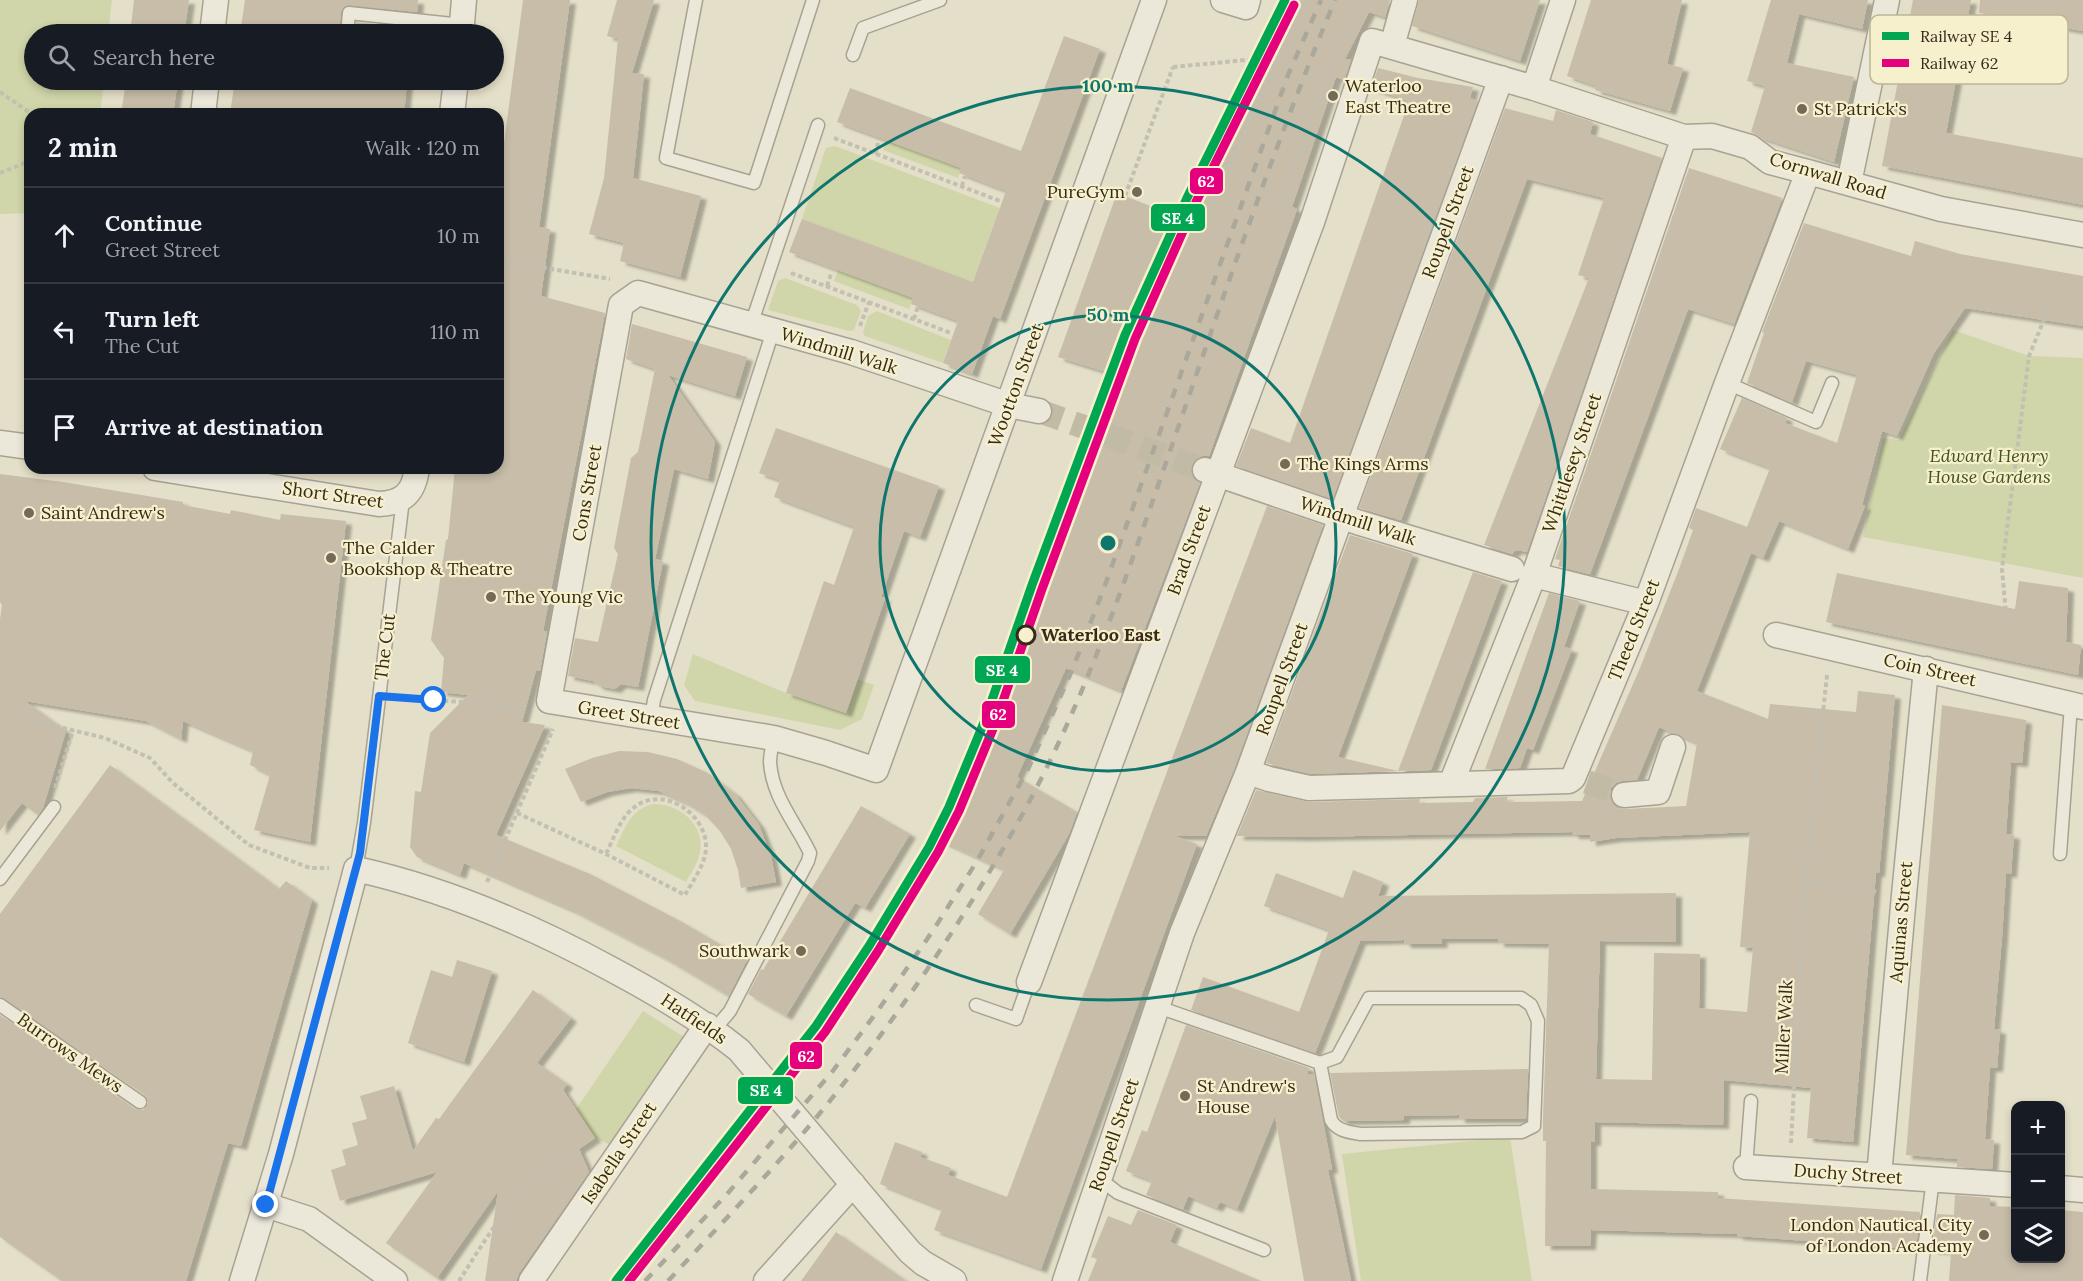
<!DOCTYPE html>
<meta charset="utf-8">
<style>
:root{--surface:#171b24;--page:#20242c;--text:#f1f3f6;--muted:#9ea1a6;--line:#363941}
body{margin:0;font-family:Lora,serif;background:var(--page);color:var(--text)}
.controls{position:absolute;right:18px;bottom:18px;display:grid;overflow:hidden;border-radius:12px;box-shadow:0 3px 9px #0003}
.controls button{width:54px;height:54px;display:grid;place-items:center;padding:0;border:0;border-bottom:2px solid var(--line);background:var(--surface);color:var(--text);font:30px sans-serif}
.stop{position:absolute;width:18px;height:18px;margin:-14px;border:4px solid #1a73e8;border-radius:50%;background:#fff}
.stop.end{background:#1a73e8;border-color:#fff;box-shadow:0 2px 6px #0008}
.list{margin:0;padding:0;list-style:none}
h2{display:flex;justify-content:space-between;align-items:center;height:78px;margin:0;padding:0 24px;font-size:26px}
h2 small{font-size:20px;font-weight:400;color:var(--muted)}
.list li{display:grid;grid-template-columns:39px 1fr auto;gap:18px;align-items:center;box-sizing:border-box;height:96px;padding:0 24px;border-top:2px solid var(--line)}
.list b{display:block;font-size:22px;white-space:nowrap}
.list p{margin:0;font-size:20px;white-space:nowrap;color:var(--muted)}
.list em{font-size:20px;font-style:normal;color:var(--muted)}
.icon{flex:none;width:33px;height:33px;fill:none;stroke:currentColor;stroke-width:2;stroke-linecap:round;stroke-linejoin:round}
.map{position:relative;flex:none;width:2083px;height:1281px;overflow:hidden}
.search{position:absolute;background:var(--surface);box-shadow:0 3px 9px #0003;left:24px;top:24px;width:480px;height:66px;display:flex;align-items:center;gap:15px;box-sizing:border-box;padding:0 21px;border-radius:33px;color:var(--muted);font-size:22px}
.panel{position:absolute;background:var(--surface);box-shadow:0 3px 9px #0003;left:24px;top:108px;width:480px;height:366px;border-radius:18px}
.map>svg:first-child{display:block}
</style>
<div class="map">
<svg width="2083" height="1281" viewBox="0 0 2083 1281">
<defs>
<filter id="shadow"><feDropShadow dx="6" dy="4" stdDeviation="1.5" flood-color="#0004"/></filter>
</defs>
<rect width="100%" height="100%" fill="#e4dfc8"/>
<path fill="#d0d6a9" d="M0 0H112L108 34H34V80H104L100 114H30V213L0 214Z
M886 140 961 168 958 178 883 150Z
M835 146 1000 208 973 282 802 219 826 148Z
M838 270 913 298 909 309 834 281Z
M785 278 857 305 861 311 854 330 849 331 768 310 778 281Z
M877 311 951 340 943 363 865 336 863 333 868 316Z
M1953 330 2029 356 2083 358V578L1863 537 1883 438 1899 440Z
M693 654 786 693 846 713 857 679 874 685 862 719 840 730 695 701 684 685Z
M654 804C680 804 705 825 700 852 698 863 691 873 686 882L616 846C626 826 631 809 654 804Z
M643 1011 692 1042 617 1148 566 1124Z
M1510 1137 1532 1281H1361L1342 1154Z"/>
<path fill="#c7bda9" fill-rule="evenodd" filter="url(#shadow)" d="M134 0H189L184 34H130Z
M245 0H418L417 12 346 5 341 12 339 34H240Z
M523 0H570L539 227 550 229 541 296 605 313 543 631 547 632 540 671 536 670 522 722 545 725 496 835 590 874 682 922 747 960 729 996 663 957 572 910 464 863 460 875 417 857 410 847 415 791 421 792 430 733 468 695 441 692 444 658 431 640 446 540 448 539 455 468H498V188Z
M617 0H654L632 73 644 74 633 178 701 196 680 277 620 261 624 243 589 234 604 178 618 39 607 36Z
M1291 0H1390L1385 17 1369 12 1345 59 1351 60 1344 80 1336 77 1292 207 1297 209 1209 456H1202L1196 459 1192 465 1191 473 1194 479 1200 483 1121 691 1066 668 1017 777 1077 812 1069 834 1010 934 978 914 1004 870 941 841 977 762 1119 376 1058 357 1117 193 1186 220 1188 216 1196 219 1263 66H1258Z
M1419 0H1540L1520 61 1412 26Z
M1591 0H1682L1667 64 1683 68 1670 111 1595 90 1596 86 1567 76Z
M1771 0H1868L1862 29 1799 14 1787 63 1854 77 1834 162 1762 138 1751 132 1765 86 1747 81Z
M1913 0H1971L1946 133 2083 158V205L1882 166Z
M1980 0H2083V31L1979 13Z
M356 22 414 28V34H355Z
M1064 36 1100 49 1000 319 993 316 972 374 943 363 958 321 911 304 913 298 789 252 802 219 973 282 1006 191 959 173 961 168 837 122 850 88 1021 151Z
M1378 68 1418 78 1473 87 1470 98 1478 101 1333 499 1236 466 1251 428 1290 443 1409 101 1371 88Z
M126 80H178L173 114H143V111L122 108Z
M235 80H388L407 82 404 114H314L315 112 264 108 263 114H230Z
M1505 108 1553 121 1556 110 1593 122 1590 134 1662 158 1527 552 1516 550 1512 554 1484 545 1589 278 1578 275 1604 198 1527 179 1401 520 1359 508Z
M1689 168 1782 198 1776 215 1734 324 1688 309 1590 574 1558 566 1560 560 1555 559Z
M1804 223 1911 256 1915 241 1960 254 2083 276V326L1965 308 1934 353 1897 436 1882 431 1862 505 1865 506 1848 549 1779 521 1763 558 1751 553 1697 691 1768 719 1770 704 1856 712 1858 691 1895 695 1879 873H1876L1853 1142 1807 1138 1811 1088 1724 1080 1723 1125 1595 1122V1142H1591V1189L1718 1192V1198L1920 1212 1916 1249 1737 1236V1234L1591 1230 1590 1246H1545L1546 1141H1543V1119L1549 944 1498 943V939H1441L1442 944H1405L1404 940 1360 941 1315 1053 1191 1010 1203 977 1299 1012 1329 930 1264 906 1276 873 1343 898 1353 870 1383 882 1378 896 1676 893V942L1600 941 1596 1079 1652 1080 1654 953 1700 954 1699 1008 1747 1012 1753 948 1740 947 1750 832 1616 838 1590 842V835H1573L1572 832 1304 837 1237 836 1256 790 1309 802 1420 799 1419 803 1473 802 1475 798 1508 797 1506 802 1582 801 1640 668 1679 569 1693 530 1689 528 1696 508 1747 527 1770 468 1720 449 1742 398 1787 418 1785 423 1837 443 1857 375 1806 361 1792 402 1747 383 1764 333 1762 332ZM1659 727 1697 743 1686 806 1625 809 1617 808 1613 804 1610 797 1611 788 1616 783 1622 781 1637 780Z
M632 324 747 357 735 396 668 375 715 442 708 479 674 469 655 559 663 561 638 687 621 684 615 689 599 686 593 681 568 676 575 638 598 642 618 554 614 548 631 458 638 452 655 369 626 359Z
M776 428 939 486 920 537 904 531 881 597 885 598 846 713 786 693 824 581 834 585 854 527 774 497 780 480 759 473Z
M0 474 63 482 183 502V505L230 514 231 510 280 520 281 514 346 521 310 842 254 830 270 775 250 765 253 751 183 721 181 739 146 721 25 701 66 731 43 808 38 815 22 803 0 831V619L2 605 0 602Z
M1267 506 1323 525 1235 767 1206 836H1175L1197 844 1041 1269 934 1230 942 1209 880 1184 895 1142 922 1152 920 1157 951 1168 948 1175 1007 1197Z
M1350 535 1413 554 1338 757 1398 771 1310 774 1266 763Z
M1473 572 1502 581 1431 770 1398 771Z
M1837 573 2015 609 2019 581 2068 588 2066 642 2081 645 2078 675 1826 622Z
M1549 593 1580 601 1564 647 1572 649 1533 750 1527 748 1520 768 1485 769Z
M1942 705 2026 720 2022 763 2011 762 2006 834 2014 835 2011 874 2006 873 2002 938 1997 994 1994 1029 2000 1030 1997 1068H1990L1985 1139 1994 1140 1992 1169 1957 1167V1159L1906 1155Z
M619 751 648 752 677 759 706 772 735 794 759 825 771 856 776 882 741 888 738 870 731 849 720 831 705 815 684 802 659 791 631 788 607 792 581 802 565 769 592 758Z
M110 765 279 889 286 881 312 900 241 1146 228 1143 186 1281H62L0 1237V1015L135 1109 143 1110 148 1103 145 1095 0 997V914Z
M861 806 910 834 865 908 855 903 786 1016 748 994 761 969 763 970Z
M457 960 492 971 464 1062 408 1043 431 970 452 977Z
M533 990 571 1018 537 1063 567 1084 563 1090 595 1138 579 1149 589 1172 519 1273 516 1281H485L498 1191 437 1278 386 1243 437 1172 340 1201 331 1170 346 1165 342 1150 358 1145 352 1123 367 1119 360 1096 394 1086 413 1151 436 1118 439 1119Z
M1186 1025 1309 1068 1307 1074H1314L1332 1169 1328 1170 1351 1281H1304L1275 1116 1237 1209 1220 1202 1217 1208 1188 1196 1183 1209 1146 1195 1152 1181 1126 1171 1142 1130 1147 1132Z
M1528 1069 1526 1119H1459V1115L1404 1116V1120L1343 1121 1339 1117 1330 1073Z
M1955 1195 1990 1198V1206L2016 1207V1258H2061V1210L2083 1212V1281H1949L1951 1251 1932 1250 1937 1214 1954 1215Z
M1138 1210 1177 1225 1170 1242 1261 1281H1088L1097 1259 1091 1257 1108 1216 1131 1225Z
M836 1232 906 1281H801Z"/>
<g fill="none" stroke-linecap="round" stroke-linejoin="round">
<path stroke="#c1bba5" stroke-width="24" stroke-dasharray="24 12" stroke-linecap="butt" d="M1039 411 1205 470
M1587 782 1624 795"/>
<defs>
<path id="lane" d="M696 0 666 158 754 183 813 0
M347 34 349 13 462 25
M853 55 863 28 940 0
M751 325 818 125
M1727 383 1816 422 1832 383
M651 719 654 700 773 331
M2060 854 2071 705
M356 869 364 823 403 499
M0 879 54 807
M0 1005 140 1102
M976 1005 1016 1019 1029 982
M1158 1007 1320 1063 1337 1057 1369 998H1521L1531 1005 1538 1021 1534 1126 1522 1132 1360 1134C1349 1132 1337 1131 1331 1120L1320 1063
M714 1030 730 1011 808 861 810 853C796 823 772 797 770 762 770 754 772 746 774 738
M1746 1167 1751 1101
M1097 1185 1109 1186 1118 1193 1264 1250
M1920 1281 1933 1179"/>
<path id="street" d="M1223 0 1246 7 1248 0
M212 34 216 0
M461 34 464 0
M1392 46 1405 0
M1534 88 1563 0
M203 114 207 80
M452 114 456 80
M1849 183 1887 0
M1039 411 1009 405 851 352 638 293 621 305 549 701 774 738 826 753 876 770 1154 0
M0 443 30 447
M155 468 379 504C403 503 414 493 417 468
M1205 470 1357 522 1512 569
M1534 575 1646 603
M1776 635 2083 707
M1248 772 1269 779 1309 788 1569 781 1573 778 1646 603 1727 383 1808 172
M1451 784 1534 575 1684 137
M1624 795 1658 792 1673 747
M1029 982 1312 222 1372 41 1534 88 1684 137 1712 136 1750 147 1770 162 1808 172 1941 209 2083 235
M1746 1167 2016 1185
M1879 1176 1904 895 1926 669
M2060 1188 2083 1190
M266 1205 309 1219 395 1281
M242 1281 281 1154 356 869C446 889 530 925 611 969 656 993 699 1018 739 1050L910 1252 923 1263 954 1281
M531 1281 707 1025
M766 1281 853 1184
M1065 1281 1182 933 1248 772 1501 78"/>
</defs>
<use href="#lane" stroke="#a8a292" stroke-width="15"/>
<use href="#street" stroke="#a8a292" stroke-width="27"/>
<path stroke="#c3bfb1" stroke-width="4" stroke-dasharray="4.5 3" stroke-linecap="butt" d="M0 92 32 114
M834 138 1000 201
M875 154 878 143
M0 173 30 161
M962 186 965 176
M1125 196 1173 67
M1268 196 1283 203 1330 67
M1205 223 1277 57
M498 260 610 279
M791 273 951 333
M827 286 831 274
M914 319 918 306
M860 326 869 302
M2007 625 2002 569 2029 356 2043 322 2048 297
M399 697 523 707
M26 719 105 738 150 758 173 783 249 845 310 868H329
M55 788 73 730
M517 813 606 854 685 895C692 882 705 865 706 849 708 813 660 782 631 810 619 821 613 840 606 854
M487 882 553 729
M1805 882 1879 892
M1791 1143 1805 882 1827 675
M459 1281C483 1244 507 1200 544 1175 554 1168 566 1162 577 1156H582"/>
<use href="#lane" stroke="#ebe8da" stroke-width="12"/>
<use href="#street" stroke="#ebe8da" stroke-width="24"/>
<path stroke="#aaa79b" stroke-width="4.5" stroke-dasharray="10 10" stroke-linecap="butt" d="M645 1281 728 1193 832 1072 879 1009 934 929 977 861 1028 769 1073 668 1104 588 1288 75 1321 0
M668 1281C718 1227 769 1174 816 1118 893 1024 964 921 1022 815 1086 699 1128 572 1171 448 1223 298 1274 146 1335 0"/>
<path stroke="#c3bfb1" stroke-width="4" stroke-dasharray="4.5 3" stroke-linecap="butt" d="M1173 67 1277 57 1304 0
M1330 67 1365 0"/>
<defs>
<path id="rail-1" d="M616 1281 816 1026 869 946 929 847 949 807 985 720 1032 585 1125 335 1187 198 1285 0"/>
<path id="rail-2" d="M629 1281 825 1032 878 951 938 852 959 811 995 724 1042 589 1135 339 1196 202 1294 5"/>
</defs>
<use href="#rail-1" stroke="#f7f0cc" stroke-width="14"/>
<use href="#rail-2" stroke="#f7f0cc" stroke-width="14"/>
<use href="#rail-1" stroke="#00a651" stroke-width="9"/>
<use href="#rail-2" stroke="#e5007d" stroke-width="9"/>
</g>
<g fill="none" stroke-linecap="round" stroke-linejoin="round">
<path stroke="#1a73e8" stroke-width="8" d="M266 1205 360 853 379 696 434 700"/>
</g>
<g fill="none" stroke="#0f766e" stroke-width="3">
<circle cx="1108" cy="543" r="228"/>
<circle cx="1108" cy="543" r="457"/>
</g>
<g fill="#736a57" stroke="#f7f0cc" stroke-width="2">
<circle cx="1333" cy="96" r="6"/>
<circle cx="1802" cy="109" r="6"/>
<circle cx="1137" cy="192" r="6"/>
<circle cx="1285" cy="464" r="6"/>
<circle cx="29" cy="513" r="6"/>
<circle cx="331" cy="558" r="6"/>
<circle cx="491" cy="597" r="6"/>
<circle cx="801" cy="951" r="6"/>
<circle cx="1185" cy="1096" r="6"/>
<circle cx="1984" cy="1235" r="6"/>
</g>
<circle fill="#f7f0cc" stroke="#362b1a" stroke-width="3" cx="1026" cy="635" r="9"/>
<g text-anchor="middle" stroke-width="4.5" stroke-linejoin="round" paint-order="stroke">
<g font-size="18" fill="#362b1a" stroke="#f7f0cc" text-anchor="start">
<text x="1345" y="92">Waterloo<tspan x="1345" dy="21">East Theatre</tspan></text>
<text x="1814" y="115">St Patrick's</text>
<text x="1125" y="198" text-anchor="end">PureGym</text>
<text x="1297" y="470">The Kings Arms</text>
<text x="41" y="519">Saint Andrew's</text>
<text x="343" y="554">The Calder<tspan x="343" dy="21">Bookshop &amp; Theatre</tspan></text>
<text x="503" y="603">The Young Vic</text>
<text x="789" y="957" text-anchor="end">Southwark</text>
<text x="1197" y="1092">St Andrew's<tspan x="1197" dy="21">House</tspan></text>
<text x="1972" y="1231" text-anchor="end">London Nautical, City<tspan x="1972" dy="21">of London Academy</tspan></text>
</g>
<g font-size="18" fill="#362b1a" stroke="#f7f0cc">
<text transform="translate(1828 176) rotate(17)" y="6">Cornwall Road</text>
<text transform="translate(1448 222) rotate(-70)" y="6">Roupell Street</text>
<text transform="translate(839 351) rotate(17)" y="6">Windmill Walk</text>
<text transform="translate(1016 385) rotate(-70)" y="6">Wootton Street</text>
<text transform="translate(1572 463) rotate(-71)" y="6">Whittlesey Street</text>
<text transform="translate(587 493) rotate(-80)" y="6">Cons Street</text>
<text transform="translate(333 495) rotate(8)" y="6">Short Street</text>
<text transform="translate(1358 521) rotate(18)" y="6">Windmill Walk</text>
<text transform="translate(1189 550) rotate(-70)" y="6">Brad Street</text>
<text transform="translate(1634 630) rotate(-68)" y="6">Theed Street</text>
<text transform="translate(385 647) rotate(-83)" y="6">The Cut</text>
<text transform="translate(1930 670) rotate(13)" y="6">Coin Street</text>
<text transform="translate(1282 679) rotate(-70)" y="6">Roupell Street</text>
<text transform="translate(629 715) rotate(9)" y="6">Greet Street</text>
<text transform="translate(1901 922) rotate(-85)" y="6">Aquinas Street</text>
<text transform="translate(694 1019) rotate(34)" y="6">Hatfields</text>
<text transform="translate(1784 1027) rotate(-87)" y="6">Miller Walk</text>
<text transform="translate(70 1053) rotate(35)" y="6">Burrows Mews</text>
<text transform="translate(1114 1135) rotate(-71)" y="6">Roupell Street</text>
<text transform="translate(619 1153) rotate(-56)" y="6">Isabella Street</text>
<text transform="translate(1848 1174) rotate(4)" y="6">Duchy Street</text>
</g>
<g font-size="18" font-style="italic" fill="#405420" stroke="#f7f0cc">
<text x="1989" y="462">Edward Henry<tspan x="1989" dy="21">House Gardens</tspan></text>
</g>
<g font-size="18" font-weight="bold" fill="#362b1a" stroke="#f7f0cc" text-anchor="start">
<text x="1041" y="641">Waterloo East</text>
</g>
</g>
<rect x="1870" y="15" width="198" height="69" rx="9" fill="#f7f0cc" stroke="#bdb597" stroke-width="1.5"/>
<rect x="1882" y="32" width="27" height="8" fill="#00a651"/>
<rect x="1882" y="59" width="27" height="8" fill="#e5007d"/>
<g font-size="16" fill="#362b1a">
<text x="1920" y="42">Railway SE 4</text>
<text x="1920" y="69">Railway 62</text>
</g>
<circle cx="1108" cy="543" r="9" fill="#0f766e" stroke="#f7f0cc" stroke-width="3"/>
<g font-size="18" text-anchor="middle" font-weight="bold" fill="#0f766e" stroke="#f7f0cc" stroke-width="4.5" stroke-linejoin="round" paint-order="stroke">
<text x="1108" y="92">100 m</text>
<text x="1108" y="321">50 m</text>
</g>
<g stroke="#f7f0cc" stroke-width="2">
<rect x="1189" y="167" width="35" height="28" rx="6" fill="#e5007d"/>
<rect x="1150" y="203" width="56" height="29" rx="6" fill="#00a651"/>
<rect x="974" y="655" width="57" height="29" rx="6" fill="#00a651"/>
<rect x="981" y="700" width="35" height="29" rx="6" fill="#e5007d"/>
<rect x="789" y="1041" width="34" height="29" rx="6" fill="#e5007d"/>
<rect x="737" y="1076" width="57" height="29" rx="6" fill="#00a651"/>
</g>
<g font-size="16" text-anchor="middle" font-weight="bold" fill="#fff">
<text x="1206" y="187">62</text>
<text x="1178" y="224">SE 4</text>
<text x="1002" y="676">SE 4</text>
<text x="998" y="720">62</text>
<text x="806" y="1062">62</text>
<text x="766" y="1096">SE 4</text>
</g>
</svg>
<div class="controls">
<button>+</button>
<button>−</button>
<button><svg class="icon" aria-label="layers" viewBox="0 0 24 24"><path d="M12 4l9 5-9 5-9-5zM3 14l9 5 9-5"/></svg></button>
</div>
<div class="stop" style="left:434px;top:700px"></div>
<div class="stop end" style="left:266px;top:1205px"></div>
<div class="search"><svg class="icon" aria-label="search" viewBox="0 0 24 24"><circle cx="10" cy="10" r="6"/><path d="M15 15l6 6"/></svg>Search here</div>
<section class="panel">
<h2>2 min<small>Walk · 120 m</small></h2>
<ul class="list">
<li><svg class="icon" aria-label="ahead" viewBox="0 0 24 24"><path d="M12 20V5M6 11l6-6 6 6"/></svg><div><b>Continue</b><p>Greet Street</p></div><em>10 m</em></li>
<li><svg class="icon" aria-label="left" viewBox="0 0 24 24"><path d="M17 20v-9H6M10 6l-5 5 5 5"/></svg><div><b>Turn left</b><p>The Cut</p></div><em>110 m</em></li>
<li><svg class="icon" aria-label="arrive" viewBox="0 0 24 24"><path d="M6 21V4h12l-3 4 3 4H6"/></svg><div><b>Arrive at destination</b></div></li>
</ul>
</section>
</div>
